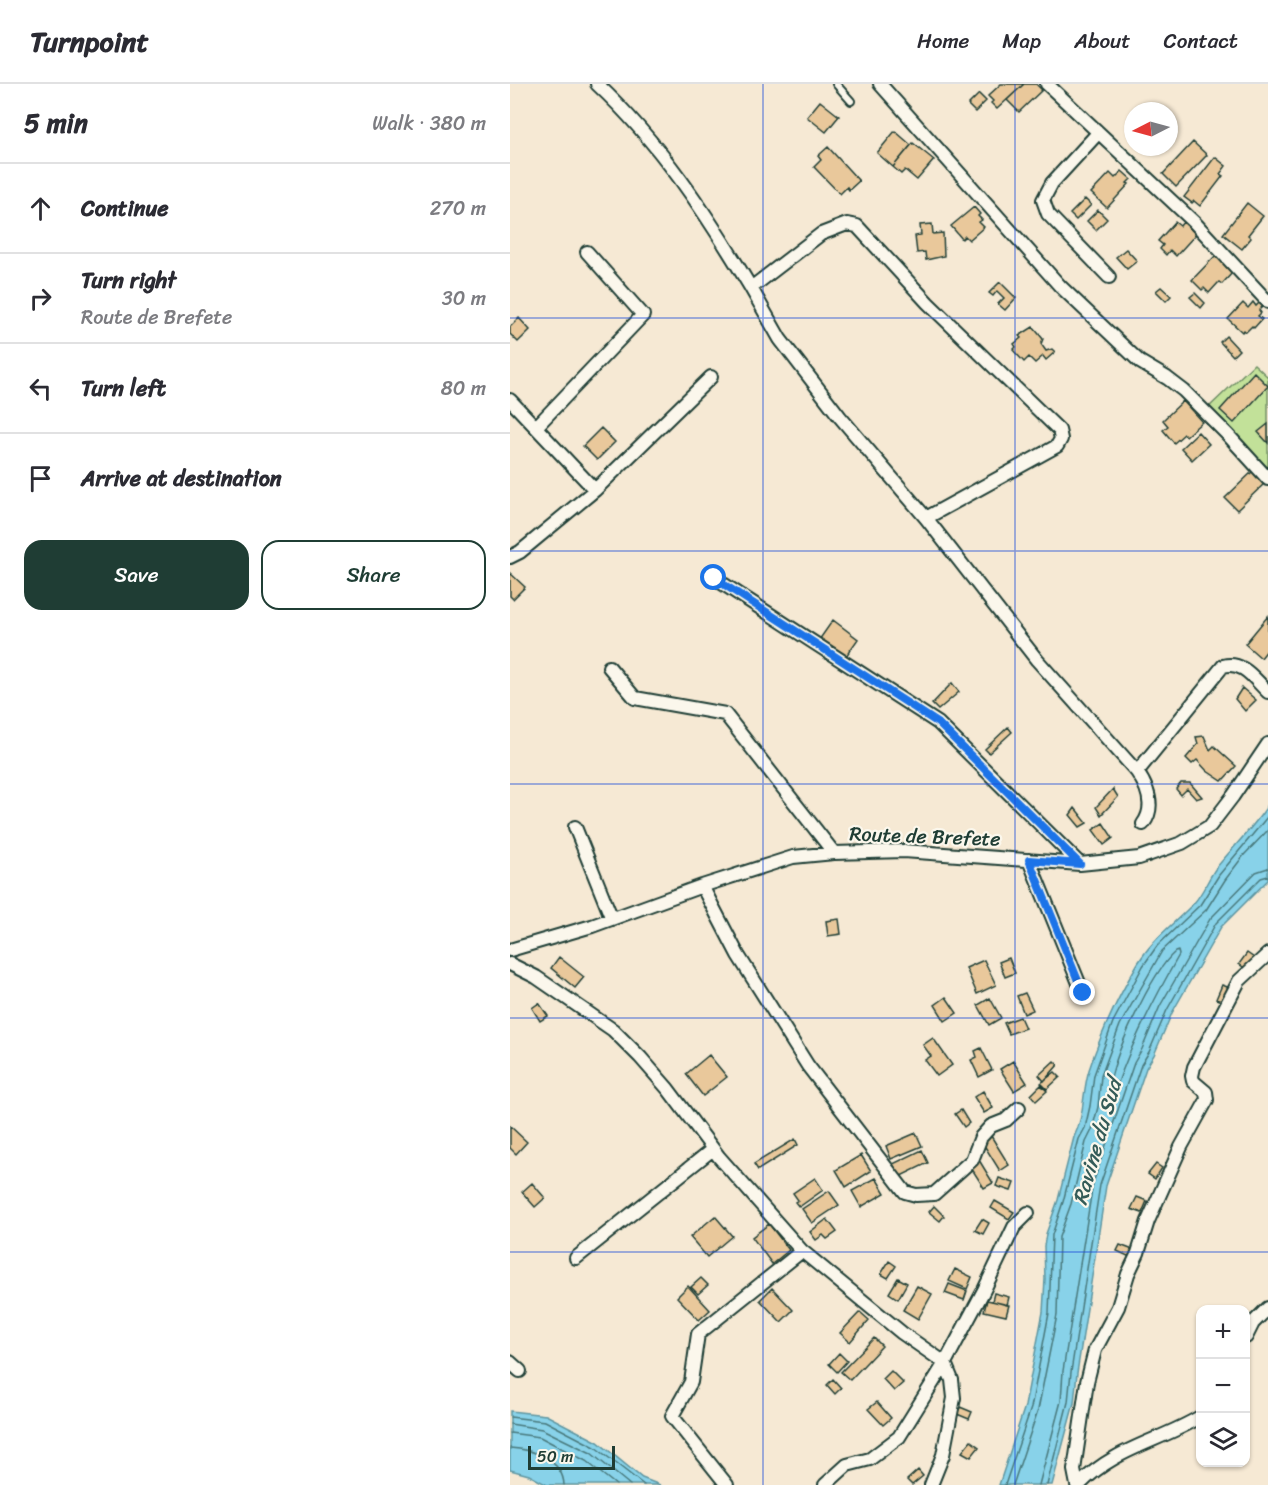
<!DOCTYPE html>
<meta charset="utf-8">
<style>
:root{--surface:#fff;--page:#f2f2f3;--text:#2b2b33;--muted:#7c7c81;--line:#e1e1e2;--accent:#1f3d34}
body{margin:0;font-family:Sriracha,sans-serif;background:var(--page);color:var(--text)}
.controls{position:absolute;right:18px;bottom:18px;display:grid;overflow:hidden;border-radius:12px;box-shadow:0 2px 4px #0004}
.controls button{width:54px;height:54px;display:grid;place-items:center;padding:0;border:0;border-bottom:2px solid var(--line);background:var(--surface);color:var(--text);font:30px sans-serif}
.compass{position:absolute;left:614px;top:18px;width:54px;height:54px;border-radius:50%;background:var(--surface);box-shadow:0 2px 4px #0004;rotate:264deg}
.scale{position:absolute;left:18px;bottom:15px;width:87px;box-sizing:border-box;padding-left:6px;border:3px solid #1f3d34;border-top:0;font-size:16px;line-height:21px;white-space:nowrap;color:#1f3d34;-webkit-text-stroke:4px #fbf7ec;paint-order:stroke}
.stop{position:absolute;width:18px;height:18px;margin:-14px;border:4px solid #1a73e8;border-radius:50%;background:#fff}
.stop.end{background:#1a73e8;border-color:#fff;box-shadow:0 2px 6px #0008}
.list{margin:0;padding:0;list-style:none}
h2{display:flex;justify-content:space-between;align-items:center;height:78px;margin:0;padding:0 24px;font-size:26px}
h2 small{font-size:20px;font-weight:400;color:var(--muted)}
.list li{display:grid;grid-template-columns:39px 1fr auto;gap:18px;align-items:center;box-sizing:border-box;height:90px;padding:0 24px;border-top:2px solid var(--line)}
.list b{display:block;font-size:22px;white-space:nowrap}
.list p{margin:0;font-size:20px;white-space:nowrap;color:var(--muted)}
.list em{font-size:20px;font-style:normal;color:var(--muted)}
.actions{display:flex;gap:12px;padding:18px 24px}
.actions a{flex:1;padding:14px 0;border:2px solid var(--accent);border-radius:18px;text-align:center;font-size:21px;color:var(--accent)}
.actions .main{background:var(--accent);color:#fff}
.icon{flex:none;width:33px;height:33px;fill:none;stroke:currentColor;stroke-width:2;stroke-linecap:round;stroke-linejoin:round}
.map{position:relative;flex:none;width:758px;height:1401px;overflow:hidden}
header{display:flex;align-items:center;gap:36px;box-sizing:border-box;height:84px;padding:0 30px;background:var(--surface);border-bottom:2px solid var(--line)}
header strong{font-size:28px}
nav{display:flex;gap:33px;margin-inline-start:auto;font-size:21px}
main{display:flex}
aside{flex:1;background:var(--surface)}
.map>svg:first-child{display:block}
</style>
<header>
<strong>Turnpoint</strong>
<nav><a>Home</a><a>Map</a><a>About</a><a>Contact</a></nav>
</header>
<main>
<aside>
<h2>5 min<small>Walk · 380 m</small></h2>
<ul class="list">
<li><svg class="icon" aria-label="ahead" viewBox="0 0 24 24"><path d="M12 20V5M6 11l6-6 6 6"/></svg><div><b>Continue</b></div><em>270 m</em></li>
<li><svg class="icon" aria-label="right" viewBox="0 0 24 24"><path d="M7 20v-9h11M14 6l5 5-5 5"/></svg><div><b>Turn right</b><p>Route de Brefete</p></div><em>30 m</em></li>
<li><svg class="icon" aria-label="left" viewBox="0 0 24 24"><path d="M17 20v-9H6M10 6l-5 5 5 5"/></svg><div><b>Turn left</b></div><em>80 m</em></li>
<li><svg class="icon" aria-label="arrive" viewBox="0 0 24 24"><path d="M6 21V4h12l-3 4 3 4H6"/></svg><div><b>Arrive at destination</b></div></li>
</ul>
<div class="actions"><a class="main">Save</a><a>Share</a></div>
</aside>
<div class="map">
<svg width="758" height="1401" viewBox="0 0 758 1401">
<rect width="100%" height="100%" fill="#f6e9d4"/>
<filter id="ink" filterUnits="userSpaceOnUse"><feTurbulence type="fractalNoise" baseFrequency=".0167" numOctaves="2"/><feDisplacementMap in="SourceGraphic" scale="12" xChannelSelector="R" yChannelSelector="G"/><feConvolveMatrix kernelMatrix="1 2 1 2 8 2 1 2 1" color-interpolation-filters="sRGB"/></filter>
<g filter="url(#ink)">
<path fill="#c2e199" stroke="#708f66" stroke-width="1.5" d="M744 280 758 293V384L697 325Z"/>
<path fill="#88d2e9" stroke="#5e96a1" stroke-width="1.5" d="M758 721V796L711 843 662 929 644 971 636 984 596 1102 567 1289 564 1319 542 1401H489L515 1322 533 1228 535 1195 534 1162 536 1150 548 1116 564 1053C575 1031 572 1009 579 986 591 949 608 913 628 879 643 854 665 839 684 819 693 809 698 795 706 784 723 763 743 744 758 721Z
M0 1327 36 1331 88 1358 132 1394 150 1401H37L19 1391 0 1386Z"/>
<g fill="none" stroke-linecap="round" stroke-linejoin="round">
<path stroke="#49797c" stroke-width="1.5" d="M668 867 669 871C644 915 621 959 605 1007L601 1008 599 1006C602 974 641 889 665 868Z
M0 1333 35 1337 85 1363 134 1401
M0 1340 32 1345 81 1369 120 1401
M0 1349 30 1353 76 1377 106 1401
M0 1364C22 1365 53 1376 54 1401
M495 1401 521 1324 539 1229 542 1151 553 1118 569 1055 575 1044 580 1022 584 991 603 938 633 882 647 862 690 821 709 791 758 732
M503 1401 528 1326 547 1231 549 1153 561 1120 576 1058 582 1046 588 1023 591 992 610 941 652 867 696 826 715 796 734 771 758 746
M529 1401 551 1317 553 1287 583 1099 624 979 632 965 650 922 700 835 746 788 758 784
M537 1401 558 1318 561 1288 590 1101 631 981 639 968 657 926 706 839 751 794 758 792"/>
</g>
<path fill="#e9c89b" stroke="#1f3d34" stroke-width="1.5" d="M491 0H514L487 25 481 19 483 17 478 12Z
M514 0H526L532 6 509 28 497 16Z
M469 10 476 17 465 28 458 21Z
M310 17 329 32 316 48 297 33Z
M385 47 401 61 383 83 367 69Z
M683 58 697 71 666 103 653 90Z
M403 59 424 76 407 96 395 86 391 90 383 83Z
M318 63 349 97 339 106 337 103 330 110 304 83 311 76 308 72Z
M705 73 716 82 710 90 713 92 690 122 684 117 682 119 674 113Z
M612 87 621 95 617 99 619 100 597 124 581 109 600 89 605 94Z
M575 115 581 121 566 136 560 130Z
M737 119 753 132 738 151 741 154 732 165 713 150Z
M464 123 470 130 468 132 472 136 469 138 474 143 459 156 455 152 452 155 441 142Z
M588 126 597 135 586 146 577 137Z
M665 138 670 142 673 138 686 150 666 172 660 166 656 171 650 165 653 161 648 157Z
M422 140 423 150 433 149 434 172 416 176 415 168 407 169 405 152 411 151 410 141Z
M616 165 627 177 617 185 606 173Z
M706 171 723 188 712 200 709 198 699 209 694 204 692 206 682 196Z
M490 198 506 214 495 226 488 220 494 214 487 207 483 212 479 209Z
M651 203 661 212 656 217 646 207Z
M685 209 695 219 691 224 680 213Z
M743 218 746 222 749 219 753 222 749 226 751 229 748 232 752 235 744 244 742 242 736 248 734 246 732 248 718 235 733 219 738 224Z
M9 234 20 246 8 258 0 250V243Z
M523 243 533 255 531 260 536 267 542 265 545 268 536 276 533 272 525 279 519 273 514 278 503 266 506 263 504 260 511 254 509 252Z
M716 252 729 266 723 272 710 258Z
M744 288 758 302 724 339 710 326Z
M673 317 692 338 676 352 674 350 664 359 653 346 658 342 653 336Z
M758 340V359L748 348Z
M91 344 105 358 87 376 73 362Z
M688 348 699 360 682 376 671 364Z
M744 386 756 398 727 426 715 414Z
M0 489 15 503 3 515 0 512Z
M758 532V565L751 574 735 560Z
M323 536 348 555 334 575 309 556Z
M442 599 449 608 428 626 422 620Z
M732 604 746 616 735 627 725 615Z
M498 643 502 648 479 669 475 665Z
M694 652 700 666 704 662 726 682 712 697 697 687 687 676 682 680 676 674 688 660 686 653Z
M671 699H680L692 713 686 715 677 705 671 711 666 705Z
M603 705 608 713 591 731 586 723Z
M565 724 577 739 570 743 560 731Z
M593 739 603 754 594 761 583 746Z
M329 835 331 850 318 852 316 837Z
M737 869 744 874 736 885 729 880Z
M49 873 74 893 65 904 41 884Z
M499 874 505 889 495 893 489 878Z
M474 876 486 901 467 910 456 884Z
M712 901 720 904 714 918 706 915Z
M515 909 523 926 514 930 507 912Z
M436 913 447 929 435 937 425 921Z
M480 914 491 934 479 941 468 921Z
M29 919 38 932 30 937 22 924Z
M510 933 515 944 499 950 494 939Z
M423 954 442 981 427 992 415 976 421 972 413 961Z
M471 964 482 986 469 993 461 976 467 973 465 967Z
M199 971 217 993 193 1012 176 990Z
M503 977 517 999 504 1007 490 985Z
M544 977 548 981 534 997 529 991Z
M545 988 550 993 537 1005 531 999Z
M531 1001 537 1007 526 1017 521 1011Z
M473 1007 483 1024 474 1029 464 1013Z
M451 1026 459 1039 454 1043 445 1030Z
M0 1042 17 1058 6 1070 0 1064Z
M406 1049 412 1062 381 1075 376 1062Z
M481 1052 499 1081 490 1087 472 1058Z
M285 1055 288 1061 248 1086 244 1080Z
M412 1066 418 1079 389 1093 383 1080Z
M351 1071 361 1087 336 1103 326 1086Z
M469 1076 483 1099 474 1104 460 1082Z
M646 1080 652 1084 645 1095 638 1090Z
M305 1094 313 1106 289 1123 285 1118 288 1116 283 1109Z
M366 1094 375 1109 351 1123 342 1107Z
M489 1094 504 1099 501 1107 486 1102Z
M22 1099 35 1114 25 1123 12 1108Z
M319 1107 329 1121 302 1139 292 1125Z
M627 1113 637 1117 632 1129 621 1125Z
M485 1117 504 1128 499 1135 481 1124Z
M424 1122 434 1132 430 1137 419 1128Z
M205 1132 222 1152 197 1173 180 1153Z
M317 1135 327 1148 317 1155 313 1151 306 1156 300 1148Z
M472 1135 479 1139 473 1150 465 1146Z
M259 1140 279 1166 262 1180 242 1153Z
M610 1161 623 1166 620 1173 607 1167Z
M379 1177 386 1182 378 1194 371 1190Z
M445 1185 462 1193 457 1205 439 1197Z
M191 1194 198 1201 188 1210 181 1203Z
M388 1194 397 1199 388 1215 379 1209Z
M439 1200 457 1207 454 1216 435 1209Z
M178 1202 200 1226 189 1236 167 1213Z
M407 1202 422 1210 408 1235 393 1226Z
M262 1204 283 1226 271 1238 250 1216Z
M484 1209 499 1213 497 1221 482 1217Z
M477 1216 499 1221 496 1232 474 1227Z
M350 1228 359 1236 340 1258 330 1249Z
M364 1254 372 1262 340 1296 331 1288Z
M329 1269 337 1277 327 1288 319 1280Z
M381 1287 393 1299 384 1307 373 1295Z
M323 1295 331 1304 325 1310 317 1301Z
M367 1318 381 1334 373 1341 358 1325Z
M450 1323 462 1328 459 1335 447 1330Z
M461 1357 469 1363 461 1373 452 1368Z
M408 1386 413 1392 402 1401 397 1396Z"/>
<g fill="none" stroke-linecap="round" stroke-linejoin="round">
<defs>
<path id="lane" d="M326 0 341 17"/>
<path id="street" d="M87 0C150 59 197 130 241 204L311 150 337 140 347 142 418 219 549 346 551 355 547 362 416 434
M370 0 550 202 630 278 657 294 674 307 718 351 758 395
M537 0 684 138 758 218
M588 49 542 99 533 116 538 130 599 193
M241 204 270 255 330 333 416 434 527 576 627 688 713 582C733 576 745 596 758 608
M0 316 85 406
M26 343 133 231 77 168
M0 473 10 468 85 406 201 293
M204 494 428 639 570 780
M99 583 125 614 215 630 324 769
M627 688C638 704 646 723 633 740
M65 743 102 835
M519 776 573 909
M192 802 228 871 298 982 395 1108 406 1111 424 1110 462 1076 471 1053 481 1042 496 1036 509 1024
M0 866 82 842 192 802 283 773 324 769 394 767 570 780 629 774 672 759 700 742 723 712 758 660
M0 880 26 893 103 946 130 973 158 1005 209 1073 292 1167 392 1249 435 1279 442 1296 444 1314 433 1371 421 1401
M66 1174 203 1065
M736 1253 743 1239 758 1224
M0 1278 10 1287
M217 1401 162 1332 181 1298 188 1250 292 1167
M315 1401 337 1381 360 1375 389 1353 435 1279 474 1206 504 1143 518 1129
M567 1401 564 1386 577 1298 585 1266 608 1223 618 1190 628 1169 638 1137 671 1063 697 1016 696 1008 683 997 682 992 684 983 729 897 758 870
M569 1401C605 1364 648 1358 690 1333"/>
</defs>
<use href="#lane" stroke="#1f3d34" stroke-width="10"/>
<use href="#street" stroke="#1f3d34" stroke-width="16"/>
<use href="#lane" stroke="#fbf7ec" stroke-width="6"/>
<use href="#street" stroke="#fbf7ec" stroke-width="12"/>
</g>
</g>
<g fill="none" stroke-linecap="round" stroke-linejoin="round" filter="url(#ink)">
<path stroke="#1a73e8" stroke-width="8" d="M204 494 428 639 570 780 519 776 573 909"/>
</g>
<path fill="none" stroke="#1d4ed8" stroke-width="1.5" stroke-opacity="0.55" d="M253 0V1401M505 0V1401M0 234H758M0 467H758M0 700H758M0 934H758M0 1168H758"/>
<g text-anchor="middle" stroke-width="4.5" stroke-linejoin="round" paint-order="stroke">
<g font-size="20" fill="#1f3d34" stroke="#fbf7ec">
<text transform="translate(415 752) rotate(2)" y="7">Route de Brefete</text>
</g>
<g font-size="21" font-style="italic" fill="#345b58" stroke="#fbf7ec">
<text transform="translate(587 1058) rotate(-74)" y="7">Ravine du Sud</text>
</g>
</g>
</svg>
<div class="controls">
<button>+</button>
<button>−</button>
<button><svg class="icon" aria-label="layers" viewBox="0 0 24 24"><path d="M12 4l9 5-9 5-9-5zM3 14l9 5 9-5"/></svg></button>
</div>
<svg class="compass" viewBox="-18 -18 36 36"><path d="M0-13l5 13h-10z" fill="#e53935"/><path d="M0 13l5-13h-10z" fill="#7c7c81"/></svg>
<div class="scale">50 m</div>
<div class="stop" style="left:204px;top:494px"></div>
<div class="stop end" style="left:573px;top:909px"></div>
</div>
</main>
